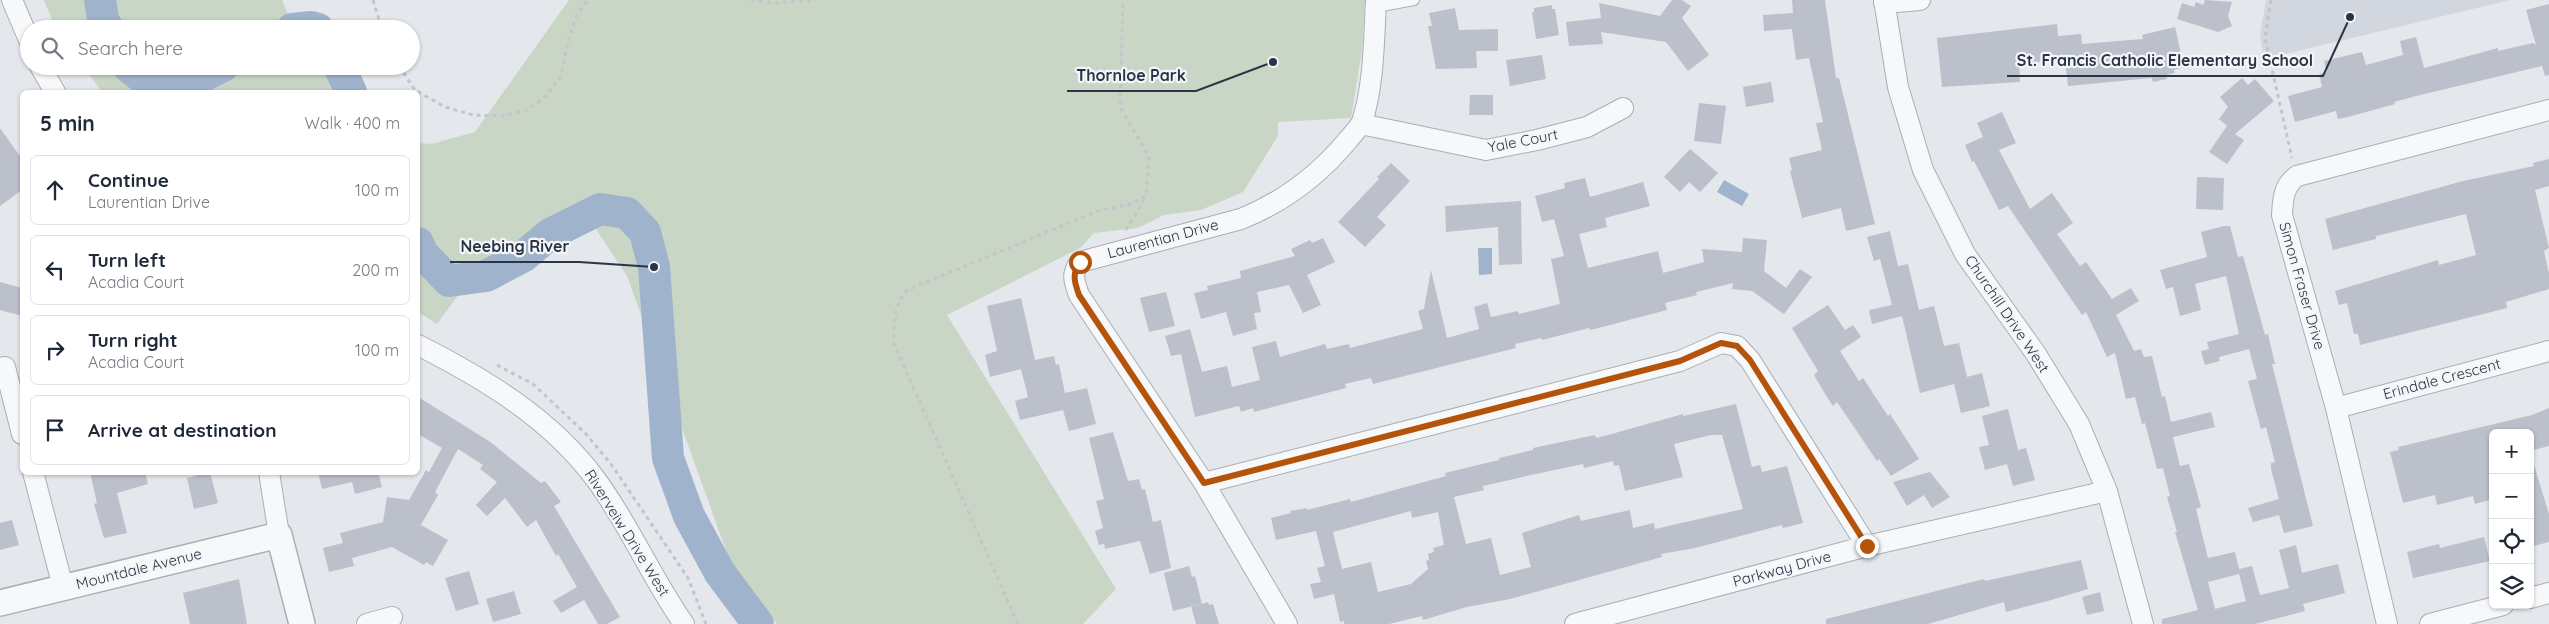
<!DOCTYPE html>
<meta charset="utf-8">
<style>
:root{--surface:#fff;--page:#f6f6f7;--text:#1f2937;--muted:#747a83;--line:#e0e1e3}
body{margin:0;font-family:Quicksand,sans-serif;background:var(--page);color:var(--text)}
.controls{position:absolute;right:15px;bottom:15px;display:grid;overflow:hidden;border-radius:8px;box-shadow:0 1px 4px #0004}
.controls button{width:45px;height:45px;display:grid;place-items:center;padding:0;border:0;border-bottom:1px solid var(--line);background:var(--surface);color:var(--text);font:25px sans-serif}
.stop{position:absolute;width:15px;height:15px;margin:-11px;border:4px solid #b45309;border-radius:50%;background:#fff}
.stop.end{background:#b45309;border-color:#fff;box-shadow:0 1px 5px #0008}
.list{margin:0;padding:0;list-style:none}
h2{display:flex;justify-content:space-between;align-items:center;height:65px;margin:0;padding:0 20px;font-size:21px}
h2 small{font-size:16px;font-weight:400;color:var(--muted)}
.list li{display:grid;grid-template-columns:32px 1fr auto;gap:15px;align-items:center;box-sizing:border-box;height:70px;margin:0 10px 10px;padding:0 10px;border:1px solid var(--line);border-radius:8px}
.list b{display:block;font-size:19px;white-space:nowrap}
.list p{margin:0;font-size:16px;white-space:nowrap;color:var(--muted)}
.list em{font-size:16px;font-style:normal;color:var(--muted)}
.icon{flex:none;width:28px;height:28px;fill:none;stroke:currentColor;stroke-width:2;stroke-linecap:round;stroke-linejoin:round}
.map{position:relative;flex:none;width:2549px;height:624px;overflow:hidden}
.search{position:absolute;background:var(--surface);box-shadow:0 1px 4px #0004;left:20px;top:20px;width:400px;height:55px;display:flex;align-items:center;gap:12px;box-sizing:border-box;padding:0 18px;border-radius:28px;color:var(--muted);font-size:19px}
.panel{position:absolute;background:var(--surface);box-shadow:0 1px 4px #0004;left:20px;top:90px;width:400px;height:385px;border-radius:8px}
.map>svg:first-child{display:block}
</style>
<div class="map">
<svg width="2549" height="624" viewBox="0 0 2549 624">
<rect width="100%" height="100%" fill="#e4e7ec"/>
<path fill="#d2d6de" d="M2266 0H2510L2264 59 2260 35Z"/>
<path fill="#c9d6c5" d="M44 0H282L294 28 327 20 331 29H56Z
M569 0H1365L1362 50 1351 118 1278 122V136L1243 192 1201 210 1164 215 1138 228 1094 233 1080 248 947 315 1116 589 1083 624H777L731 564 627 276 588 217 546 226 522 249 484 260 437 324 418 312V143L431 144 475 132Z
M83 66H347L358 92H102Z"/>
<path fill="#9fb4cc" d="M1724 180 1749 194 1742 206 1717 192Z
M1478 248H1492V274L1479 275Z"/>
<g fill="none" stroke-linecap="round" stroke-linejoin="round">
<path stroke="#9fb4cc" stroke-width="32" d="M100 0 103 19 108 29
M292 29 311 27 318 29
M128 66C163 99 186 85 223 66
M339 66 351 92
M418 243 423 254 449 281 486 276 524 256 550 234 600 209 627 213 645 232 654 267 668 458 689 516 720 573 758 624"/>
</g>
<path fill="#bbc0ca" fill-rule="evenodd" d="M1672 0H1682L1691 6 1682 18 1709 55 1688 71 1666 42 1601 32 1603 44 1569 46 1566 22 1601 18 1599 3 1660 16Z
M1792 0H1825L1836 78H1839L1875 224 1846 231 1841 208 1802 218 1790 171 1792 170 1789 158 1822 150 1816 123 1823 122 1809 58 1796 60 1792 29 1764 31 1763 15 1793 13Z
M2205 0 2232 2 2228 16 2232 26 2218 32 2177 19 2182 3 2194 7 2196 2 2203 5Z
M2549 4V75L2545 76 2542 66 2416 96 2394 102 2395 104 2348 117 2338 119 2336 111 2295 122 2288 96 2322 87 2319 74 2327 72 2324 61 2362 52 2366 65 2403 55 2400 41 2416 37 2424 68 2498 48V51L2533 43 2536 45 2526 10Z
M1552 5V9H1555L1559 35 1536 39 1532 12H1534V8Z
M1455 8 1459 30 1498 29V51H1476L1477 68 1436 69 1428 26H1432L1429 13Z
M2057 24 2058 36 2081 34 2082 44 2143 39 2142 35 2175 27 2184 67 2174 70 2175 73 2166 75 2167 79 2153 82 2152 78 2068 86 2065 59 2019 64 2020 82 1942 87 1937 38Z
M1542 55 1546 79 1510 86 1506 60Z
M2242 78 2248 85 2255 79 2274 101 2235 134 2244 140 2227 164 2209 152 2227 126 2219 119 2228 107 2220 97Z
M1771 82 1774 102 1746 107 1743 87Z
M1470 95H1493V115H1469Z
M1699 103 1726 106 1721 144 1694 141Z
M2002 112 2016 143 1999 150 2030 209 2052 193 2073 223 2057 234 2080 266 2086 262 2112 299 2131 288 2139 301 2116 315 2134 351 2141 349 2144 357 2152 356 2162 397 2165 396 2171 422 2211 412 2215 427 2173 437 2180 466 2189 464 2201 507 2196 509 2208 558 2235 552 2239 569 2252 566 2260 595 2289 588 2279 550 2296 545 2302 573 2338 564 2345 593 2303 604 2305 611 2255 624H2162V619L2198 610 2175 532H2177L2167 497 2170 496 2163 468 2157 469 2145 423 2142 424 2135 397 2126 399 2115 353 2107 357 2086 312 2082 315 2008 206 1999 210 1974 161 1972 162 1965 145 1983 137 1977 123ZM2239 574 2246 601 2215 609 2208 582Z
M0 128 22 159V190L0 206Z
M1690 149 1718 173 1700 192 1689 182 1680 192 1664 177Z
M2549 159V186L2535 190 2549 248 2544 251 2549 273V289L2506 302 2507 308 2360 345 2358 334H2354L2347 303 2339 305 2335 291 2438 260 2439 265 2476 255 2466 214 2376 236V239L2333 250 2325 219 2463 181 2534 166 2533 163Z
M1391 163 1410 181 1377 217 1386 225 1365 247 1338 222 1379 179 1377 177Z
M2197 177 2224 178 2223 210 2196 209Z
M1585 178 1590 197 1643 182 1650 206 1605 218 1607 227 1579 234 1588 268 1658 251 1663 273 1704 262 1702 249 1742 252 1743 238 1767 240 1764 271 1786 288 1800 269 1812 277 1784 314 1752 291 1732 289 1733 283 1696 292 1697 295 1665 303 1667 310 1606 326 1590 330 1589 328 1542 340 1541 338 1515 344 1516 348 1373 384 1371 378 1345 384 1346 388 1254 412 1253 408 1241 412 1239 406 1195 417 1181 354 1171 356 1165 336 1190 329 1202 372 1227 366 1232 387 1260 380 1252 347 1276 341 1280 357 1325 344 1327 349 1349 344 1350 348 1423 329 1418 311 1424 309 1431 270 1447 338 1479 329 1474 307 1487 303 1491 317 1518 311 1519 314 1560 304 1551 259 1564 256 1554 219 1542 222 1535 196 1565 188 1564 183Z
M1521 201 1522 264 1499 265 1498 227 1446 232 1445 206Z
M2224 226H2230L2238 257 2243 256 2265 335 2268 334 2275 364H2272L2313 526 2284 533 2279 515 2253 522 2248 508 2279 499 2271 469V463L2275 462 2266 427 2261 429 2248 381 2257 379 2249 349 2219 357 2220 361 2205 365 2201 351 2209 349 2207 342 2239 334 2226 276 2195 284 2201 310 2180 316 2173 287 2166 289 2160 270 2207 257 2201 232Z
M1890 231 1898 266 1908 264 1919 310 1934 306 1944 346 1959 343 1967 377 1982 373 1990 406 1961 413 1954 384 1920 393 1902 316 1872 324 1869 310 1892 305 1880 259 1874 261 1867 237Z
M1323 238 1335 262 1307 275 1321 305 1303 313 1289 285 1257 292 1261 312 1254 313 1257 329 1233 336 1226 312 1201 319 1194 293 1208 290 1207 286 1241 278 1240 271 1295 256 1291 249 1310 240 1312 243Z
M0 282 22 288V316L0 310Z
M1166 292 1175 326 1149 332 1140 298Z
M1021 298 1035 360 1054 356 1056 365 1059 364 1065 393 1087 388 1096 424 1069 431 1063 410 1020 420 1015 401 1028 397 1021 369 990 377 985 355 997 351 987 306Z
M1828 305 1845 330 1853 325 1861 337 1840 351 1859 381 1863 378 1888 416 1890 414 1919 459 1891 476 1879 459 1877 461 1837 402 1833 406 1827 397 1814 375 1818 371 1792 328Z
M418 397 489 441 541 483 545 481 561 502 554 506 620 617 607 624H598L584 600 561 613 553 601 577 587 558 554 556 556 536 520 527 527 505 498 487 516 476 505 497 482 480 469 483 465 458 449 435 492 438 495 421 525 448 540 433 566 426 562 424 565 392 547 352 558 354 566 329 572 323 548 343 543 340 533 383 522 387 497 409 500 426 470 429 472 442 448 418 434Z
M1736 404 1752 467 1760 465 1762 472 1787 466 1803 523 1783 528 1782 525 1695 548 1661 554 1662 557 1510 599 1467 607 1423 620 1422 616 1389 624H1344V621L1340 622 1334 594 1314 599 1310 584 1321 582 1317 568 1325 566 1316 531 1276 540 1271 518 1291 513 1290 511 1307 508V510L1350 499 1351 502 1446 476 1445 473 1499 460V458L1533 450V448L1595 435 1596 438 1608 435 1683 414V416ZM1711 435H1722L1743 509 1655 529 1654 523 1633 528 1630 510 1581 521 1579 515 1522 533 1531 567 1500 575 1491 538 1466 544 1454 497 1484 490 1483 486 1531 475 1583 464 1584 468 1613 461 1614 466 1619 465 1625 491 1683 477 1674 444ZM1411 511 1412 518 1438 512 1444 545 1433 548 1434 552 1428 554 1429 560 1426 561 1428 569 1411 584 1378 592 1371 562 1342 569 1333 532Z
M2549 408V446L2530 451V433H2493V499L2475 504 2473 496 2437 505 2435 495 2403 503 2390 452 2399 450 2398 447 2532 415Z
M2008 409 2018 450 2026 448 2035 480 2013 486 2007 464 1985 470 1979 447 1989 445 1982 416Z
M1113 432 1128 481 1139 479 1142 490 1145 489 1153 522 1161 520 1171 568 1150 574 1140 541 1105 549 1104 544 1099 545 1095 531 1103 528 1096 501 1104 499 1089 438Z
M2530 465H2534L2549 514V542L2530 547Z
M90 472H145L148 484 117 493 127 533 104 538 94 504 97 503Z
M210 472 218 503 194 509 187 478Z
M318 472H378L382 487 355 494 352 482 322 489Z
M1930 472 1950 497 1932 508 1924 495 1907 506 1893 482Z
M12 520 19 545 0 550V523Z
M2484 537 2490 561 2413 578 2407 552 2439 544 2440 548Z
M2081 560 2088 589 2051 600 2006 612 2004 602 1928 624H1826V619L1984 579 1985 581Z
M1189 566 1192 577 1195 576 1202 604 1208 602 1209 605 1213 604 1219 624H1196L1191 606 1201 604 1173 611 1164 573Z
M469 571 479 604 456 611 445 578Z
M239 579 247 624H190L183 593Z
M514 591 521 614 493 622 486 599Z
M2100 592 2104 611 2087 615 2082 597Z"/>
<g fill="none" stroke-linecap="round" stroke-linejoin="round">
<defs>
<path id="service" d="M1376 7 1414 0"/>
<path id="minor" d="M12 0 29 40
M1884 0 1898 87 1923 170 1965 254 2036 354 2079 424 2107 491 2143 624
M1884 3 1920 0
M40 66 55 92
M1361 124 1486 150 1537 140 1587 127 1623 108
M418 345C485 379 552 419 597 481 630 526 652 579 684 624
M0 368 5 367 22 434
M2336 408 2549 351
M33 472 63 587
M269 472 279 535
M1204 483 1680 361 1721 343 1737 346 1750 360 1867 546
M2530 598 2549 593
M367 624 392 617
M1287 624 1204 483 1079 295C1074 281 1071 274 1080 262L1241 219C1283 202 1319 175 1348 140 1352 135 1359 128 1362 122 1374 85 1374 39 1376 0
M1575 624 1867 546 2107 491
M2387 624 2336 408 2282 215C2283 200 2283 186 2297 176L2549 110
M2430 624 2503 605"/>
<path id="tertiary" d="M0 603 279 535 302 624"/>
</defs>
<use href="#service" stroke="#a9aeb7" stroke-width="12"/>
<use href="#minor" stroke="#a9aeb7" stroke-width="22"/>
<use href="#tertiary" stroke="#a9aeb7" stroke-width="28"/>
<path stroke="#c2c5cb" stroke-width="3" stroke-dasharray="4 4" stroke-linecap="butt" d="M373 0 382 29
M751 0 775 3 816 0
M2271 0 2265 38 2292 158
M399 66 415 90 445 107 473 115 501 116 528 110 546 96 561 76 568 41 577 14 588 0
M1126 230 1146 196
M497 365 533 384 587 435 611 464 688 578 706 624
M1018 624 894 344C894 324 893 306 907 290L1098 211 1130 204 1146 196 1149 157 1120 107 1123 0"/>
<use href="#service" stroke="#f7f8fa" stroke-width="10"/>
<use href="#minor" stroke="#f7f8fa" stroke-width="20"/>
<use href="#tertiary" stroke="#f7f8fa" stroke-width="25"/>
</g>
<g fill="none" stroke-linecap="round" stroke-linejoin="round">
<path stroke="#b45309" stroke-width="6" d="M1080 262C1072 274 1074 281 1079 295L1204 483 1680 361 1721 343 1737 346 1750 360 1867 546"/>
</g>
<g text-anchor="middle" stroke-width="4.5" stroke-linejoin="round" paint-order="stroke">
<g font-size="15" fill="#2b3445" stroke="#f4f6f9">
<text transform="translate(1523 141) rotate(-11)" y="5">Yale Court</text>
<text transform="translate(1163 239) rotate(-15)" y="5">Laurentian Drive</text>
<text transform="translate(2302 286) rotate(74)" y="5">Simon Fraser Drive</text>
<text transform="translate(2007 314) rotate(56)" y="5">Churchill Drive West</text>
<text transform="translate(2442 379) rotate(-15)" y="5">Erindale Crescent</text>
<text transform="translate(627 533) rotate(58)" y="5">Riverveiw Drive West</text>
<text transform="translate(139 569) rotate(-14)" y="5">Mountdale Avenue</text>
<text transform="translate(1782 569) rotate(-15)" y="5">Parkway Drive</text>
</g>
</g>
<path fill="none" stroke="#2b3445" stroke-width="2" d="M2350 17L2323 76H2007M1273 62L1196 91H1067M654 267L579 262H450"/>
<g fill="#2b3445" stroke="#f4f6f9" stroke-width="2">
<circle cx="2350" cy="17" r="5"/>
<circle cx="1273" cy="62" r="5"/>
<circle cx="654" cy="267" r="5"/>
</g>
<g font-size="16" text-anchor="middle" font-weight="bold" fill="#2b3445" stroke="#f4f6f9" stroke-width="4.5" stroke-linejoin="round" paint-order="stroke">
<text x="2165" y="66">St. Francis Catholic Elementary School</text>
<text x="1131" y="81">Thornloe Park</text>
<text x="515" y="252">Neebing River</text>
</g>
</svg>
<div class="controls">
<button>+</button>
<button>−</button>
<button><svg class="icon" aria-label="locate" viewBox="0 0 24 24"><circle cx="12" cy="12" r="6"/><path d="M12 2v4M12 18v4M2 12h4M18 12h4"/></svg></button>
<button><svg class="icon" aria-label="layers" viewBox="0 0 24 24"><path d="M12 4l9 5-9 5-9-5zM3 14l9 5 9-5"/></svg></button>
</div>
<div class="stop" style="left:1080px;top:262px"></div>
<div class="stop end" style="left:1867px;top:546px"></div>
<div class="search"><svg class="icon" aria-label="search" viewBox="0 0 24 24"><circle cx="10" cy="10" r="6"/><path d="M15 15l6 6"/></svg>Search here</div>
<section class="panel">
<h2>5 min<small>Walk · 400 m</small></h2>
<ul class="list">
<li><svg class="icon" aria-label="ahead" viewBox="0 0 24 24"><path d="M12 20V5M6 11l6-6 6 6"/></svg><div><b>Continue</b><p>Laurentian Drive</p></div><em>100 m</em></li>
<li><svg class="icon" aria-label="left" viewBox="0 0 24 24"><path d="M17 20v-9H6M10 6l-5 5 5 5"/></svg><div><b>Turn left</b><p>Acadia Court</p></div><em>200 m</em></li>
<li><svg class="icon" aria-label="right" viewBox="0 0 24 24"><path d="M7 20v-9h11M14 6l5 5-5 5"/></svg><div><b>Turn right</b><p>Acadia Court</p></div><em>100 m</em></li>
<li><svg class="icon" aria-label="arrive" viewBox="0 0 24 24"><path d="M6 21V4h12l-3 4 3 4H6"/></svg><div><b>Arrive at destination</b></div></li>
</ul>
</section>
</div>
